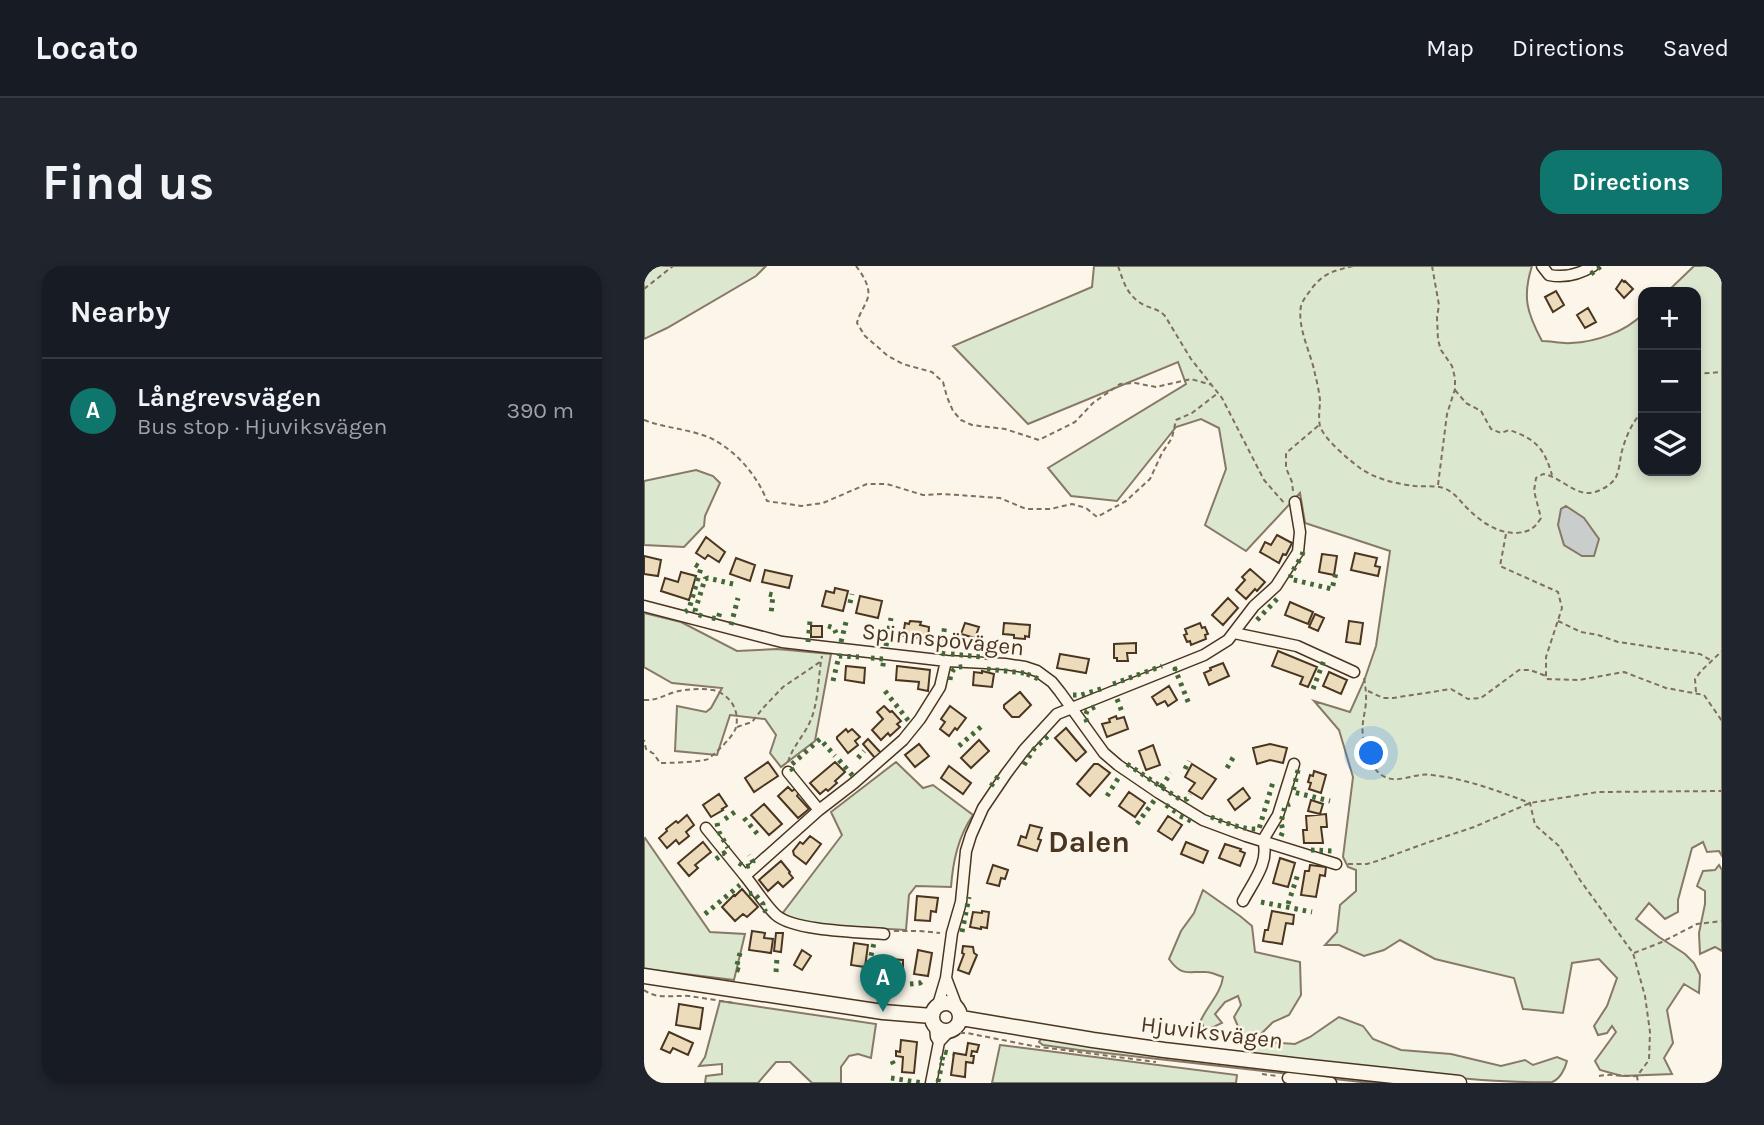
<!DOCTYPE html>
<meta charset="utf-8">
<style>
:root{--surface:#171b24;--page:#20242c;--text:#f1f3f6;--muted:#9ea1a6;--line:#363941;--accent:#0f766e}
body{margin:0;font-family:Karla,sans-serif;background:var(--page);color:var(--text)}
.controls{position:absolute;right:21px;top:21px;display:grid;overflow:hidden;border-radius:14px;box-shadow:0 4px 10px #0003}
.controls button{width:63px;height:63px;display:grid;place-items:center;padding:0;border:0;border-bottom:2px solid var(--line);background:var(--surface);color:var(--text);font:35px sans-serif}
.you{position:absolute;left:728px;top:488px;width:24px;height:24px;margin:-18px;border:5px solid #fff;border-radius:50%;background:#1a73e8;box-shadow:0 0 0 10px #1a73e833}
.badge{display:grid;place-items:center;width:46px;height:46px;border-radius:50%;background:var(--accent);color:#fff;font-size:23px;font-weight:700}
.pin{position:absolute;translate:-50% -58px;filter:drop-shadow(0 2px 4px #0008)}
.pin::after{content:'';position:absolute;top:37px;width:24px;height:21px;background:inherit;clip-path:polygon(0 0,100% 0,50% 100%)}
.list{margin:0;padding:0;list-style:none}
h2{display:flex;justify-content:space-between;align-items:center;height:91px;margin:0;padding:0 28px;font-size:30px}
h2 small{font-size:23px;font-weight:400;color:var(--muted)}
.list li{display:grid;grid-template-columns:46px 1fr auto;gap:21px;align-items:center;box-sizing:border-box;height:105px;padding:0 28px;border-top:2px solid var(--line)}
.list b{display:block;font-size:26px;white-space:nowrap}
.list p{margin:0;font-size:23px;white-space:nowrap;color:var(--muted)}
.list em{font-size:23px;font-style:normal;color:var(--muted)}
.icon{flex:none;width:38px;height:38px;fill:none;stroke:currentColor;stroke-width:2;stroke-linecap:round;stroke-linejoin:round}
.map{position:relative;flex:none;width:1078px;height:817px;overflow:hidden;border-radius:21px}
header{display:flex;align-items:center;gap:42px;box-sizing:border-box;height:98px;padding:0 35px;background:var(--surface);border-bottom:2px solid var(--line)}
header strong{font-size:33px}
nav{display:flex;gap:38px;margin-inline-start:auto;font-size:24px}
.intro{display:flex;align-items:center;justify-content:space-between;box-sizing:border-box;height:168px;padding:0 42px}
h1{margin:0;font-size:49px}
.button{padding:18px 32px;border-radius:21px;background:var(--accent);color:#fff;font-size:24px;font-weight:700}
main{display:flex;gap:42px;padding:0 42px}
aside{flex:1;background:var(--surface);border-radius:21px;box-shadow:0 4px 10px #0003}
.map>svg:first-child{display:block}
</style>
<header>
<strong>Locato</strong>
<nav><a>Map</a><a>Directions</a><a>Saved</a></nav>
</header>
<div class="intro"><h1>Find us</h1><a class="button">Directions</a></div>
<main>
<aside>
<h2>Nearby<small></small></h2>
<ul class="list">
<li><span class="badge">A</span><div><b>Långrevsvägen</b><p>Bus stop · Hjuviksvägen</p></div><em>390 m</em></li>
</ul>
</aside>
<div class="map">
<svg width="1078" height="817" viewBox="0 0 1078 817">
<rect width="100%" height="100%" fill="#fbf6e9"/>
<path fill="#dce7d0" stroke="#887966" stroke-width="2" d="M0 0H122L112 10 23 62 0 73Z
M450 0H888C878 31 883 47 898 75 907 75 918 78 927 77 952 76 981 66 999 48V205H1052V26H1023L1050 0H1078V590L1075 585 1063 586 1059 576 1048 582 1034 634V646L1021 653 1005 637 992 653 1015 671 1041 688 1050 697 1056 709 1055 727 1040 718 1023 744 1029 777 1020 792 1028 808 978 810 956 804 951 795 972 766 968 760 963 767 954 769 950 760 963 740 973 712 955 693 928 697 919 747 879 743 870 712 791 693 756 674 740 684 720 690 695 679H681L693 666 696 639 712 625V604L704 601 699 591 709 511 695 464 670 435 706 446 720 415 732 380 746 285 661 257 656 227 602 285 561 259 582 203 575 162 557 153 532 161 473 235 427 230 404 202 542 118 534 96 384 158 309 80 448 21Z
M52 204 69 210 76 217 61 250 60 260 40 281 0 279V215Z
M0 347 37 356 93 385 133 383 187 388 171 475 137 501 126 487 132 469 121 453 86 449 73 489 31 485 33 440 62 446 67 442 78 422 28 417 0 401Z
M252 496 279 522 289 519 329 549C314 571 309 595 307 621L272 620 265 629 262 664 175 659 147 654 138 648 198 569 187 546Z
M1 572 66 666 101 668 90 714 0 703V573Z
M1075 599 1078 604V685L1071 681 1056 688 1055 667 1061 638V625L1053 620 1059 605 1071 604Z
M559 624 596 650 608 660 611 686 656 696 657 729 645 749 629 756 615 770 623 776 651 778 666 771 695 751 719 760 729 773 757 784 807 788 857 800 881 794 889 799 913 791 923 795C921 803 916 813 908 816 892 817 855 815 838 814 760 808 683 799 606 789L590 751 597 739 594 730 581 736 571 748 578 757 561 765 557 754C564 739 577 727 579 711 573 709 567 706 562 706 543 705 538 711 525 693L537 665 550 647Z
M76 735 232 758 227 792 214 788 205 790 197 801V817H168L146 796H132L114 817H61L62 810 78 808V798L55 800 61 791Z
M397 773 742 817H726L435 784 399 779 395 776Z
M356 779 593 809 592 817H348Z"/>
<path fill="#c9cecd" stroke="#887966" stroke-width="2" d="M922 240 940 252 955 273 950 290H938L920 279 914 259 917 243Z"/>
<path fill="#ecdcbc" stroke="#4a3520" stroke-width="2" d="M978 14 980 16 981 15 989 23 980 32 972 23Z
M912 25 920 39 909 46 901 31Z
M944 42 952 56 941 62 933 49Z
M633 269 648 277 642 289 639 288 635 297 616 286 621 276 627 279Z
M62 271 81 286 75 296 64 289 61 293 52 287Z
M711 287 733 292 731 300 736 301 734 310 707 304Z
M678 288 693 290 690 309 675 306Z
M0 290 17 294 14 310 0 308Z
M92 292 111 299 106 315 86 308Z
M606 303 621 316 613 325 611 323 602 333 592 324 601 314 598 311Z
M121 304 148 310 145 322 118 316Z
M37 306 52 310 45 334 17 325 21 312 34 316Z
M191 322 204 325 199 345 178 340 182 325 190 327Z
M216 330 238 335 234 352 212 347Z
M584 332 594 342 579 359 568 349Z
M646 336 669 346 664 358 641 349Z
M671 348 680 352 674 365 665 361Z
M266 355 277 356 276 359 285 361 284 373 259 370 261 357 265 358Z
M705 355 719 357 716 378 702 376Z
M321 357 335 361 331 372 317 368Z
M360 357 386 359 385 371 381 370V373L370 372V369L359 368Z
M556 357 558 362 561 361 564 368 561 369 562 373 547 379 546 375 543 376 540 369 543 368 541 363Z
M167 360H178V371H167Z
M492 377V387H483L484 395H473V392H470V378Z
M634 385 673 401 664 421 656 418 659 411 628 400Z
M416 388 445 393 442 407 413 402Z
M579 397 585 410 565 419 560 407 567 404 566 402Z
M202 400 221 402 220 417 201 414Z
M253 400 286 404 284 425 274 423 275 416 252 414Z
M338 405 350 408 348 421 329 419 330 406 338 407Z
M685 406 703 414 697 428 679 420Z
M525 420 533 434 524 440 521 435 513 439 508 431Z
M376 426 387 439 375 451H368L360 442V439Z
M240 440 246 446 248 445 257 455 253 458 256 461 246 470 244 467 237 474 228 464 239 453 233 446Z
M306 440 322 452 313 464 311 462 305 470 296 463 301 456 297 453Z
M472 450 473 453 480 451 484 463 463 471 458 458 466 456 465 453Z
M422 462 442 486 432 495 411 472Z
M202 463 204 466 208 463 216 471 211 475 214 479 204 487 193 473V471Z
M224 473 237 487 231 492 219 478Z
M335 474 345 485 327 502 317 492Z
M275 478 285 490 271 501 261 489Z
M626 478 643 482 639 497 626 494 613 498 609 482Z
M509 479 516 499 502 504 495 485Z
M124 496 134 510 110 526 101 512Z
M191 496 201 506 191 515 193 517 184 525 182 523 176 528 166 517Z
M450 498H454L466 507 446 530 433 518Z
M548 498 572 513 558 533 545 525 551 517 541 511Z
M305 500 327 517 319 528 297 512Z
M670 505 682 509 677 527 665 523 667 517 664 516 666 509 669 510Z
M144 521 148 525 151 523 155 527 153 530 165 543 154 552 134 530Z
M599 522 606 532 591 544 584 534Z
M485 526 501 537 491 551 475 540Z
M75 528 83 540 78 543 79 544 67 551 59 539Z
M667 534 679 538 676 548 664 545Z
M120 538 138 558 125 569 107 549Z
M682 548 683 561H677L679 577H660L659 564H663L662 550Z
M43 549 50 559 42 566 45 570 35 578 32 574 23 582 15 572 23 565 22 563 32 555 34 557Z
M524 550 538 559 528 574 514 565Z
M386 559 398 562 394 573 397 574 393 585 374 579 377 570 382 572Z
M166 570 177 578 162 598 150 589 149 585 156 576 159 578Z
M59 576 67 586 51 599 54 602 45 610 34 597Z
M542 576 564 585 559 597 537 588Z
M581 578 597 583 596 585 601 587 596 600 575 592Z
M636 592 651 597 644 621 629 617Z
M137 595 146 606 145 607 149 612 139 621 134 616 124 625 115 614Z
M349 599 364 604 361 613 357 612 355 620 343 617Z
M666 599 682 601 681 610 676 609 672 631 657 629 661 605H665Z
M98 623 114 641 103 651 99 648 91 655 78 641 90 629 91 630Z
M273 630 294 632 292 646 287 645 286 655 271 654Z
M338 645 345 646 343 662 337 661V663L326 661 329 646 338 647Z
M628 645 650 649 649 658 642 657 638 678 619 675 621 664H624Z
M108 665 121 667 120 672 129 673 127 687 105 684Z
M132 667H139L137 686 130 685Z
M210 677 224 679 221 701 207 699Z
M319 680 329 681 330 687 333 689 325 708 314 704 320 688 318 687Z
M158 684 167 690 158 704 150 699Z
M274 684 288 687 284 710 270 708Z
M246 693 259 694V702L256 701V713L235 712 236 696H246Z
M35 738 59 742 56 763 32 759Z
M25 766 49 777 44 789 29 782 26 787 17 783Z
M257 774 273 776 270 807 258 806 259 791 252 790V785L256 786Z
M324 777 335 779 333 786 328 785 327 790H330L329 797 322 796 321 811 307 809 310 787 322 789Z"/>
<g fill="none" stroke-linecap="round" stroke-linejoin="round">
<defs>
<path id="minor" d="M898 0 905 9C920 12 936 8 949 0
M0 340 138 376 303 395 361 398 381 401 393 405 408 416 416 426 460 487 474 499 515 527 559 554 602 570 692 598
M590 367 653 380 710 406
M144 506 175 544
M62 562 101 610
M599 635C609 616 626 596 619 574L634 549 650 498
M240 668C215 666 150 665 132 649 121 639 111 622 101 610L175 544 210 517 259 474 276 453 296 421 302 395
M302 712 313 741
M294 739 302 712 308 667 317 636 322 585 327 569 339 542 362 508 380 484 413 448 560 389 584 374 610 340 632 320 654 286 656 266 651 236
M295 776 307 763
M644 812 687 817
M287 817 295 776 292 771 291 760"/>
<path id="major" d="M0 710 239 746 288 750
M288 751a14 14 0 1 1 28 0a14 14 0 1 1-28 0Z
M317 752 449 774 520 784 657 800 815 817"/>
</defs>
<use href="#minor" stroke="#4a3520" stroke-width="13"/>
<use href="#major" stroke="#4a3520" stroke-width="17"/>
<path stroke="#7f6f5c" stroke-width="2" stroke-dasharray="5 3.5" stroke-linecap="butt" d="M212 0C219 9 228 23 223 34 220 42 215 48 213 57L221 70 244 90 259 98 288 106 299 116 303 131 309 145 317 154 328 159 361 163 395 174 431 156 449 137 476 118 491 117 512 121 547 113 568 119
M474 0C480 17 483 30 500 39 508 43 515 43 521 50L547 93 578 132 620 214 641 238
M709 0C690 5 681 6 668 22 664 28 659 33 657 40 653 62 667 87 671 108 673 116 675 125 676 134 676 142 674 152 676 160 680 173 705 194 716 202 731 213 753 218 771 220 783 221 797 218 807 226 813 230 817 236 822 241 836 255 852 267 872 267 885 266 890 263 897 252L890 225 892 212 899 208C915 210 928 227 944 227 954 227 968 219 972 211 975 205 976 195 977 189 980 175 988 155 999 145
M788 0 795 39 793 51 794 74 797 84 808 100 811 112V123L803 148 794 219
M0 23 29 0
M1052 108 1078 106
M811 124 822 137 837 145 847 163 857 167 865 164C892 173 900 182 908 209
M0 154C21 162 44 163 64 171 91 183 113 209 123 235L157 240 179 237 223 218H243L279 229 299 228 356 232 382 243H406L428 238 442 242 453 251 482 235 506 213 518 187 528 172 532 154 548 147 574 127
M649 225 648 216 642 202V187L675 159
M862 268 856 300 914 326 918 342 902 391V413L935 414 980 406 1022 422 1060 429 1078 455
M914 355 937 366 954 369 974 376 1056 388 1068 395
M720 412C722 423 723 433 721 444 719 456 717 463 720 475 724 489 728 505 741 511 756 518 771 506 788 509 823 513 854 525 886 537L891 559 915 580 936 614 989 687 1001 730 1006 766 1005 794 993 810 994 817
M724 425 739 432H749L807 423 824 433 837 432 875 404H886L902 410
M1052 426 1051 413 1057 405 1078 385
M0 434C12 435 20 429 31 426 43 423 56 422 69 424 85 428 96 443 92 461 91 469 71 488 64 493 59 496 24 497 16 497L10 488 2 483 0 474
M93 461 108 456 119 442 139 421 176 396
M144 496C149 479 162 468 168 451 175 430 174 411 178 390
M704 598H723L733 595 785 576 830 561 886 537 954 526 1078 525
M250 665H276L296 667
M990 687 1018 676 1053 658 1078 655
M0 724C14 734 28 729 45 730 60 732 76 735 91 737
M316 767H323L389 780 512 796
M618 808 633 810
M955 810C967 807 980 811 992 810"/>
<use href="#minor" stroke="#fbf6e9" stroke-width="10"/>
<use href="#major" stroke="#fbf6e9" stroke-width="14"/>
<path stroke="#436837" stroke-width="5" stroke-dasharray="3.5 5" stroke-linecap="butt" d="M947 8 957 0
M659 286C656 296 647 304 646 313L688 323 692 307
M125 328 129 329 127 348
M206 337 208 328
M41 346 45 343 57 302 47 296
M58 350 53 348 51 345 61 313 64 312 89 318
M68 352 74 353 76 346
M613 354 634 332
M87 359 94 332
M184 360 190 362 192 367
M164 376 166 355
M197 376 203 352
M242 380 247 352
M301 388 297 387 301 358
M307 388 347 392
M227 392 240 393 238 405
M343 403 380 407
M533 403H531L545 438
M383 408 397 414
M306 414C307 405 310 400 320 401
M189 415 195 390 215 391
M469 418 518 400
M669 423 680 394
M241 425 267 458
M429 429H437L460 422
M473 433 478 446
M443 456 441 451 443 445 454 439
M315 480 339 459
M214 492 220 485
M195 494 209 510
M483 498 537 534 543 533 546 528
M380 499 390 483 404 470
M583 502 590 490
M541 503 545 495
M654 504 649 526 686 535
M149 505 146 500 176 473 191 490
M347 520 355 509
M517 521 527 507
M463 530 477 508
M522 539 533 547
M536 550 547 555
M567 551C582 557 599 564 615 563L629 516
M100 552 116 571
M81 553 92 545
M73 557 75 566 84 582
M493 558 512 532
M637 570 639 565 637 556 641 540 646 538
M667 584 690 585
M72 593 80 587 82 591
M95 597 101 601 108 599 109 596 105 589
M105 628 110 627 119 638V642L122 646
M617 636 668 646
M644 638 654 608
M61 648 96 619
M318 666 325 631
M96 687 92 703 98 705
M225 698 230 677
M132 706 133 692
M266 718 276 717 281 713
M298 794 300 786 309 788
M248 795 251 801
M247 812 279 817
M294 816 298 797"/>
</g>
<g text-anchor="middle" stroke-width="5" stroke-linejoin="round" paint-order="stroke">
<g font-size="23" fill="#4a3520" stroke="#fbf6e9">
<text transform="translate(299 373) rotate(6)" y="8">Spinnspövägen</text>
<text transform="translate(568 766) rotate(7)" y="8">Hjuviksvägen</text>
</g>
<g font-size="30" font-weight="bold" fill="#4a3520" stroke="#fbf6e9">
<text x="445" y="586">Dalen</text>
</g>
</g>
</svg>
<div class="controls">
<button>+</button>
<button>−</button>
<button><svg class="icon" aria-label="layers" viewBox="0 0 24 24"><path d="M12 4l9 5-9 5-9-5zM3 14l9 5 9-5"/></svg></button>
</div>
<div class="you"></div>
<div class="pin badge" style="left:239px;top:746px">A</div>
</div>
</main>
